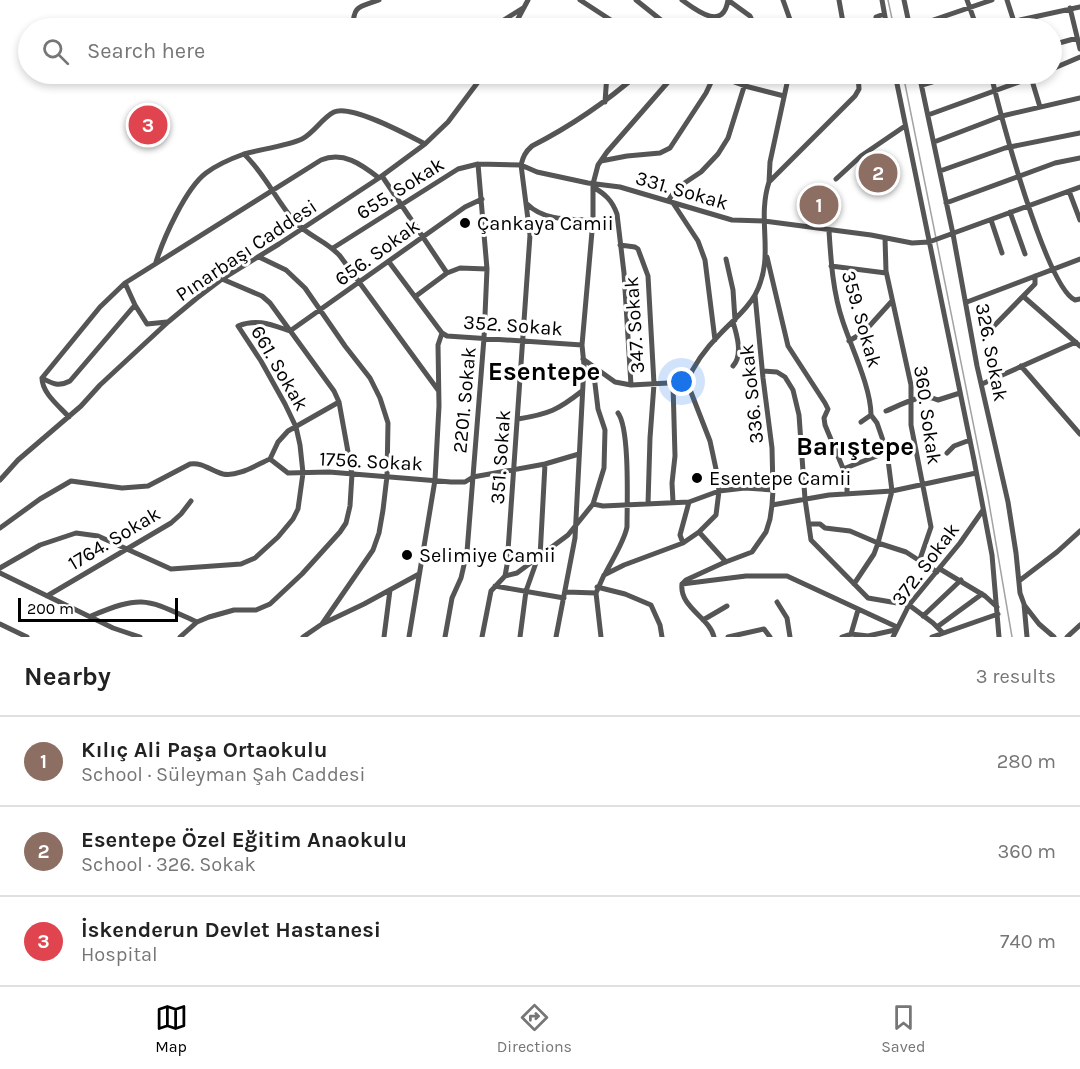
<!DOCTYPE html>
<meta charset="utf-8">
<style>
:root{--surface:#fff;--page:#f2f2f2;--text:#222;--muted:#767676;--line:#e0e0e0;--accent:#000}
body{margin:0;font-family:Karla,sans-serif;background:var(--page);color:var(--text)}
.scale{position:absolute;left:18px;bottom:15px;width:160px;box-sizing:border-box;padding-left:6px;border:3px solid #000;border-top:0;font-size:16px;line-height:21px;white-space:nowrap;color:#000;-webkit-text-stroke:4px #fff;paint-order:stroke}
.you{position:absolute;left:682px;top:382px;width:21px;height:21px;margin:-15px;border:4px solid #fff;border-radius:50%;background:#1a73e8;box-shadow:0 0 0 9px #1a73e833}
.badge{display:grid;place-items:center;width:39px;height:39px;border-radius:50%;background:var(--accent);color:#fff;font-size:20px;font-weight:700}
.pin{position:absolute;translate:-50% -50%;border:3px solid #fff;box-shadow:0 2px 6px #0006}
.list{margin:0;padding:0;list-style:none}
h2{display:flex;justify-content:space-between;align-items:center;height:78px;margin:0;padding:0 24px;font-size:26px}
h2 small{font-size:20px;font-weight:400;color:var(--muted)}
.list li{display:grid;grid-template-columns:39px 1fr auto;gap:18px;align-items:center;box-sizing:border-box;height:90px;padding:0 24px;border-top:2px solid var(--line)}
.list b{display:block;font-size:22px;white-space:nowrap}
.list p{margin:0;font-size:20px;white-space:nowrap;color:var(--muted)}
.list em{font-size:20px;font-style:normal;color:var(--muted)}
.icon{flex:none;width:33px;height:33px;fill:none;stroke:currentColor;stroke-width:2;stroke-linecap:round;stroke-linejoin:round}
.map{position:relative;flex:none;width:1080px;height:637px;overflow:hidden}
.search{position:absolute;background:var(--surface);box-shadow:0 3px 9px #0003;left:18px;right:18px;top:18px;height:66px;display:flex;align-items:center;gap:15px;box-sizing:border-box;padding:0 21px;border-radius:33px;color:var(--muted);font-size:22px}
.sheet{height:348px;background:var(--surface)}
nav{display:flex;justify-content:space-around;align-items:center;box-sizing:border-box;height:84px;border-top:2px solid var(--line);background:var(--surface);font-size:16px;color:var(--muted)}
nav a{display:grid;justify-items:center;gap:3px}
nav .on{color:var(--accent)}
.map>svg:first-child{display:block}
</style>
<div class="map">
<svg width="1080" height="637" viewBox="0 0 1080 637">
<rect width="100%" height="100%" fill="#fff"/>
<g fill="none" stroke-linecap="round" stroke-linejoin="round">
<path stroke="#a3a3a3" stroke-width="1.5" d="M888 0 894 28
M903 74 988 497 1012 637"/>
<path stroke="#555" stroke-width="5" d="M580 0 623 28
M636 0 671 28
M682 0C696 10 723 32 728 0L750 16 756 28
M783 0 793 28
M839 0 844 28
M882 0 887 28
M904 0 910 28
M967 0 977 28
M1007 0 1016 28
M1070 8 1080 49
M713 17 718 28
M353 28C353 5 359 7 379 0
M491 28 523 8
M513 28 528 0
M569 28 574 26 579 28
M875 28 876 17 884 14
M910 28 992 0
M996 28 1020 20 1080 7
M1052 45 1077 38
M1052 69 1080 57
M713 74 745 86 784 96
M895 74 974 460 992 555 999 637
M919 74 953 234 977 366 1008 502 1016 553 1020 593 1024 604 1027 637
M991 74C999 111 1046 287 1075 300L1080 299
M1030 74 1040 107
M922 85 958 74
M605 102 607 74
M928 115 1041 74
M934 142 1002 116 1080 98
M425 144C408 135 351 104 334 112 322 118 314 133 302 139 290 145 258 150 244 154 265 174 276 200 295 222 308 236 327 241 340 256L438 390
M601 161 627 156 660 153 670 148 706 93 715 74
M940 171 1005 148 1080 133
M382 176 447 273
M836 179 861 156 905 126
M769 182 770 162 789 74
M593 187C605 194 612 200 617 214L624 273 631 385
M1069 191 1080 220
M668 201 677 188 701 172 718 154 728 138 748 74
M673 203 698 241 705 260 715 340
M946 203 1055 163 1080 158
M527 204C544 221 569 219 593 220
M1010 212 1025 254
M991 220 1002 253
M829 231C831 262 833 293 843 322 852 349 871 388 871 415
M885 238 886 271 911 385V425L931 527 920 559
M620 245 635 247 638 249 648 276 654 384 650 438 648 504
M333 248 458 169 478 164 521 165 537 172 588 183 620 187 732 220 764 221 871 235 912 243 929 242 1080 187
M259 257 286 270 305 288 345 346 370 378 380 398 388 423 387 476 383 510 379 533 373 550 322 624 303 637
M767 257 788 346 825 403 828 409 824 418 825 425 847 478V494
M726 259 733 290 735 320
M156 262C164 237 186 188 206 173 218 164 230 159 244 154
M389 262 442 333
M831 266 886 273
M125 283 135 305 147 324 167 322
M755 295 763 378 772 448 773 490
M416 296 447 273 460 268 487 269
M1024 297 1080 346
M967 302 1080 259
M733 322C737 335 743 355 733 366
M992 328 1035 284V276
M442 333 447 336 582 345
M849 341 864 332 892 301
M583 359 615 382 631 385 687 382
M1021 366 1080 434
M763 371 777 372 785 377 793 390 799 415 805 499 811 540 868 598 909 605 933 623 942 632
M42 378C53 384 58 387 70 381L135 305
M673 384 675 456 672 483 673 502
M982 384 1076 342
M886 411C901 405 922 392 938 400L960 393
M69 417C59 406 42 393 42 378L100 307 125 283 321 160C343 151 361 164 379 178
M518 419C549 414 558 410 582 391
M861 422 871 415
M947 453 954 446 970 440
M270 459 288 473 329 472 451 482H465L473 477 545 464 579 454
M843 469 887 452
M0 480 18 460 81 406 100 385 168 322 197 298 222 279 279 244 379 178 425 144 448 122 484 74
M593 504 603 506 689 502 719 491 745 488 773 490 772 505 829 495 892 491 976 473
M810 524H820L825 528 850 531 878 543 906 552 937 572
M0 528 40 499 71 481 122 488 148 486 190 464C203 462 211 471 223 474 238 477 256 465 270 459L278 442 288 431 339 402
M699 532 726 562
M683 543 680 535 689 502
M540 557 545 464
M0 568 40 545 76 533 98 536 171 569 241 564 255 558 278 537 293 519 298 509 303 473 300 445 296 427 285 404 261 361 238 326C257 318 272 325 290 331L465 207 482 199
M940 569 985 596 997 607
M0 573 113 628 140 637
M605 574C612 560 624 542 627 527 627 504 630 429 618 413
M505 576 517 573 568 535 593 504 604 468 605 430 598 409 593 367
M1019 581 1057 552 1080 531
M682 584 746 576H787L897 627
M682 584 686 580 723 563 752 552 766 532 770 519 772 505
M682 584C679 607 710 618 714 637
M854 584 874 554 878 543 892 491 887 452 877 423 871 415
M495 586 564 598
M597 587 625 594 651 605 660 625 662 637
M566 592 596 593
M47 596 171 523 181 514 191 501
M777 602 787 618 790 637
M1025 606 1039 624 1054 637
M91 616C144 594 146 599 197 622
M923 616 961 580
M703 620 727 606
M0 624 27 637
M322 624 364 604 419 574
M937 627 982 594
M851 634 858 610
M180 637 197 622 209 617 234 610H256L270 604 302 574 340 532 346 523 350 506 352 474 339 402 334 391 270 303 262 296 222 279
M384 637 390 590
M409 637 435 480 439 406 438 345 442 333
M445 637 452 598 461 578 467 552 484 338 487 269 478 164
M482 637 491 591 505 576 507 565 530 235 521 165C523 157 525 152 532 146 571 126 605 103 638 74
M520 637 526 591 537 560
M556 637 575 538 584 365 582 345 593 220V184L598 165 607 152 675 74
M601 637 596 593 604 575 624 565 683 543 699 532 716 515 719 491 716 469 710 441 687 382C694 364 707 347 721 333 733 320 746 311 755 295 776 256 756 222 769 182L855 96 859 89 858 74
M728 637 764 629 770 637
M842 637 851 634 868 636 895 630
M893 637 909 605 960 543 983 510
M932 637 998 614
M1067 637 1080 625"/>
</g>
<g fill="#000" stroke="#fff" stroke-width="2">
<circle cx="465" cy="223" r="6"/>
<circle cx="697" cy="478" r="6"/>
<circle cx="407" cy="555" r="6"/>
</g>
<g text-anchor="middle" stroke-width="6" stroke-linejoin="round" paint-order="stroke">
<g font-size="20" fill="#000" stroke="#fff">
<text transform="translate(400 188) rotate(-32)" y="7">655. Sokak</text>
<text transform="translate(682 190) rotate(16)" y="7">331. Sokak</text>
<text transform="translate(246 250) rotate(-34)" y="7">Pınarbaşı Caddesi</text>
<text transform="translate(377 252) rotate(-36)" y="7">656. Sokak</text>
<text transform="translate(862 319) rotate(74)" y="7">359. Sokak</text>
<text transform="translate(513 325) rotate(4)" y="7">352. Sokak</text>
<text transform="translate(634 325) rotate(-94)" y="7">347. Sokak</text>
<text transform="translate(992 352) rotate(79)" y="7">326. Sokak</text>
<text transform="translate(280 368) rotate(60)" y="7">661. Sokak</text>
<text transform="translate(751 394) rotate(-96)" y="7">336. Sokak</text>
<text transform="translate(464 400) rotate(-85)" y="7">2201. Sokak</text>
<text transform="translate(928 415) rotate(82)" y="7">360. Sokak</text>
<text transform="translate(500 457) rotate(-86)" y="7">351. Sokak</text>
<text transform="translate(371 461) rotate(3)" y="7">1756. Sokak</text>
<text transform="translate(114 538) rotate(-31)" y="7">1764. Sokak</text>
<text transform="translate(925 564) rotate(-53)" y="7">372. Sokak</text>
</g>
<g font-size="20" fill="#000" stroke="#fff" text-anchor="start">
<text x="477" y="230">Çankaya Camii</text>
<text x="709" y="485">Esentepe Camii</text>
<text x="419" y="562">Selimiye Camii</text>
</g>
<g font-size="26" font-weight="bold" fill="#000" stroke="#fff">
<text x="544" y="380">Esentepe</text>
<text x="855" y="455">Barıştepe</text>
</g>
</g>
</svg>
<div class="scale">200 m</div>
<div class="you"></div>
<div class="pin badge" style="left:819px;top:205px;background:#8d6e63">1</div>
<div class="pin badge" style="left:878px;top:173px;background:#8d6e63">2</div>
<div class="pin badge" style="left:148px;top:125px;background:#e0444e">3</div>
<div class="search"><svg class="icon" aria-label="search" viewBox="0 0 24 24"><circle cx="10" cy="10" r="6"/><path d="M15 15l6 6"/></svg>Search here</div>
</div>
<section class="sheet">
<h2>Nearby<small>3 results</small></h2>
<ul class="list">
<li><span class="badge" style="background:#8d6e63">1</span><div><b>Kılıç Ali Paşa Ortaokulu</b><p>School · Süleyman Şah Caddesi</p></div><em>280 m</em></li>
<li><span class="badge" style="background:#8d6e63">2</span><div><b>Esentepe Özel Eğitim Anaokulu</b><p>School · 326. Sokak</p></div><em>360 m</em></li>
<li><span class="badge" style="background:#e0444e">3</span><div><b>İskenderun Devlet Hastanesi</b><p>Hospital</p></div><em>740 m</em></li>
</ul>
</section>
<nav>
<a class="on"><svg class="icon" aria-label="map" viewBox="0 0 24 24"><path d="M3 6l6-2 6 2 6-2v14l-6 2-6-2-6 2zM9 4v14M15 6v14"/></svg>Map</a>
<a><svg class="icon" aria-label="directions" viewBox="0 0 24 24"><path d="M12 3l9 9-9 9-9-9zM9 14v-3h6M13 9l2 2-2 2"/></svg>Directions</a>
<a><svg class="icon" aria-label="saved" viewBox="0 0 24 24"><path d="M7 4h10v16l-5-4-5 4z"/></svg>Saved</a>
</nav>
